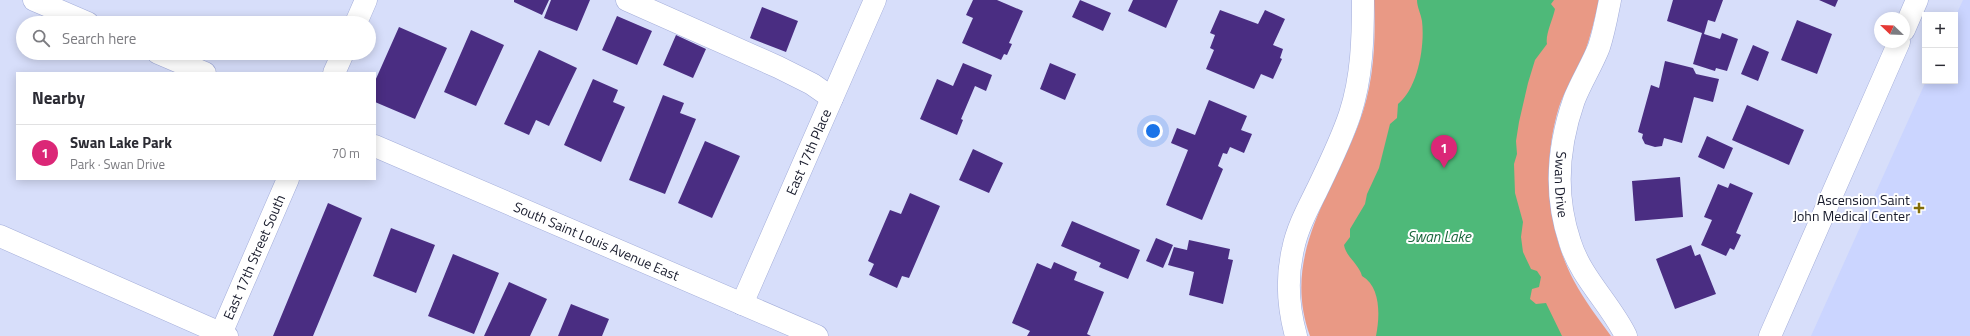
<!DOCTYPE html>
<meta charset="utf-8">
<style>
:root{--surface:#fff;--page:#f7f7f7;--text:#2b2b33;--muted:#7c7c81;--line:#e1e1e2;--accent:#db2777}
body{margin:0;font-family:"Titillium Web",sans-serif;background:var(--page);color:var(--text)}
.controls{position:absolute;right:12px;top:12px;display:grid;overflow:hidden;border-radius:0px;box-shadow:0 2px 10px #0003}
.controls button{width:36px;height:36px;display:grid;place-items:center;padding:0;border:0;border-bottom:1px solid var(--line);background:var(--surface);color:var(--text);font:20px sans-serif}
.compass{position:absolute;left:1874px;top:12px;width:36px;height:36px;border-radius:50%;background:var(--surface);box-shadow:0 2px 10px #0003;rotate:293deg}
.you{position:absolute;left:1153px;top:131px;width:14px;height:14px;margin:-10px;border:3px solid #fff;border-radius:50%;background:#1a73e8;box-shadow:0 0 0 6px #1a73e833}
.badge{display:grid;place-items:center;width:26px;height:26px;border-radius:50%;background:var(--accent);color:#fff;font-size:13px;font-weight:700}
.pin{position:absolute;translate:-50% -33px;filter:drop-shadow(0 1px 2px #0008)}
.pin::after{content:'';position:absolute;top:21px;width:14px;height:12px;background:inherit;clip-path:polygon(0 0,100% 0,50% 100%)}
.list{margin:0;padding:0;list-style:none}
h2{display:flex;justify-content:space-between;align-items:center;height:52px;margin:0;padding:0 16px;font-size:17px}
h2 small{font-size:13px;font-weight:400;color:var(--muted)}
.list li{display:grid;grid-template-columns:26px 1fr auto;gap:12px;align-items:center;box-sizing:border-box;height:56px;padding:0 16px;border-top:1px solid var(--line)}
.list b{display:block;font-size:15px;white-space:nowrap}
.list p{margin:0;font-size:13px;white-space:nowrap;color:var(--muted)}
.list em{font-size:13px;font-style:normal;color:var(--muted)}
.icon{flex:none;width:22px;height:22px;fill:none;stroke:currentColor;stroke-width:2;stroke-linecap:round;stroke-linejoin:round}
.map{position:relative;flex:none;width:1970px;height:336px;overflow:hidden}
.search{position:absolute;background:var(--surface);box-shadow:0 2px 10px #0003;left:16px;top:16px;width:360px;height:44px;display:flex;align-items:center;gap:10px;box-sizing:border-box;padding:0 14px;border-radius:22px;color:var(--muted);font-size:15px}
.panel{position:absolute;background:var(--surface);box-shadow:0 2px 10px #0003;left:16px;top:72px;width:360px;height:108px;border-radius:0px}
.map>svg:first-child{display:block}
</style>
<div class="map">
<svg width="1970" height="336" viewBox="0 0 1970 336">
<rect width="100%" height="100%" fill="#d7defa"/>
<path fill="#cbd5ff" d="M1963 0H1970V336H1811L1926 81H1955V17Z"/>
<path fill="#e99985" d="M1374 0H1599C1595 19 1590 37 1584 55 1577 73 1565 89 1559 107 1542 163 1546 228 1574 281 1584 300 1598 318 1611 336H1310C1281 255 1332 195 1359 123 1374 84 1376 41 1374 0Z"/>
<path fill="#4eb979" d="M1417 0H1554L1551 4 1555 9C1553 19 1545 35 1547 44L1535 60 1528 83 1519 122 1516 141 1517 154 1514 164 1515 193 1523 222 1521 237 1523 252 1531 269 1537 271 1541 277 1539 287 1532 289 1530 299 1536 304 1546 303 1562 336H1376C1380 316 1381 287 1362 276 1359 264 1346 257 1344 245L1350 237V229L1365 204 1367 194 1379 168 1390 124 1397 118 1398 104C1418 88 1425 46 1422 21 1421 14 1417 7 1417 0Z"/>
<path fill="#4a2d82" d="M514 0H549L542 15 514 2Z
M551 0H590L577 31 544 18Z
M973 0H997L1023 11 1009 43 1012 44 1007 55 1004 54 1001 60 962 43 973 18 966 15Z
M1080 0 1111 13 1103 31 1072 17Z
M1133 0H1178L1166 28 1128 11Z
M1673 0H1723L1715 22 1708 20 1704 34 1720 39 1722 33 1738 39 1727 71 1716 68 1715 71 1693 64 1702 33 1667 21Z
M1819 0H1838L1835 7Z
M762 7 798 21 786 52 750 38Z
M1220 10 1258 24 1265 10 1285 19 1273 45 1283 49 1280 58 1282 59 1273 79 1261 74 1254 89 1206 69 1214 50 1210 48 1215 35 1210 33Z
M617 16 652 31 637 65 602 50Z
M1797 20 1832 34 1817 74 1781 60Z
M399 27 447 48 415 119 375 102V81Z
M471 30 504 45 476 106 444 92Z
M676 35 706 49 693 78 663 65Z
M1753 45 1769 52 1758 81 1741 74Z
M539 50 577 68 549 126 536 120 529 135 504 124Z
M1665 61 1693 68 1696 74 1719 79 1713 102 1694 97 1682 143 1664 138 1662 146 1655 147 1645 144 1642 138 1643 134 1638 132 1651 85 1659 88Z
M963 63 992 75 986 91 975 86 961 119 963 120 957 135 920 119 937 79 953 86Z
M1050 63 1076 74 1065 100 1040 89Z
M593 79 618 90 613 102 625 107 601 162 564 145Z
M663 95 684 103 680 113 696 119 665 194 629 180Z
M1209 100 1247 116 1241 130 1252 134 1244 153 1230 147 1227 154 1223 153 1218 166 1223 169 1202 220 1166 205 1188 150 1171 143 1177 128 1195 135Z
M1747 105 1804 130 1789 165 1732 140Z
M1707 136 1733 148 1724 169 1698 157Z
M705 141 740 156 712 218 678 203Z
M973 149 1003 163 989 193 959 180Z
M1680 177 1683 217 1635 221 1632 181Z
M1730 183 1753 193 1736 233 1741 235 1734 250 1730 248 1726 256 1701 245 1712 220 1704 217 1718 184 1728 188Z
M910 193 940 206 909 278 902 276 897 288 869 275 874 264 868 261 890 210 901 214Z
M328 203 362 218 313 336H273Z
M1072 221 1140 250 1128 279 1099 267 1101 263 1061 246Z
M391 228 435 245 416 293 373 276Z
M1156 238 1173 245 1163 268 1146 261Z
M1189 240 1230 249 1228 259 1233 260 1223 304 1189 295 1194 272 1168 265 1174 247 1187 250Z
M1691 245 1695 256 1700 254 1716 294 1675 309 1656 259Z
M453 254 499 273 474 334 428 316Z
M1054 262 1077 272 1074 280 1104 292 1087 334 1091 336H1027L1030 331 1012 323 1037 263 1051 269Z
M509 282 547 299 530 336H484Z
M571 304 609 319 602 336H558Z"/>
<g fill="none" stroke-linecap="round" stroke-linejoin="round">
<defs>
<g id="minor">
<path d="M34 0 88 23"/>
<path d="M627 0 778 67 812 84 832 98"/>
<path id="s1" d="M1610 0C1607 15 1604 32 1599 47 1592 65 1581 82 1574 100 1558 146 1554 195 1570 242 1581 278 1610 303 1626 336"/>
<path d="M356 23 366 0"/>
<path d="M1904 30 1917 0"/>
<path d="M158 53 205 73"/>
<path d="M334 73 343 53"/>
<path id="s2" d="M375 146 817 336"/>
<path d="M0 236 227 336"/>
<path id="s3" d="M742 304 875 0"/>
<path id="s4" d="M220 336 288 179"/>
<path d="M1296 336C1288 307 1286 279 1293 249 1297 229 1307 210 1316 192 1328 167 1341 141 1350 114 1362 77 1363 39 1363 0"/>
<path d="M1770 336 1899 42"/>
</g>
</defs>
<use href="#minor" stroke="#a3add9" stroke-width="23"/>
<use href="#minor" stroke="#fff" stroke-width="22"/>
</g>
<path fill="#826c08" stroke="#fff" stroke-width="1.5" d="M1917 202h4v4h4v4h-4v4h-4v-4h-4v-4h4z"/>
<g text-anchor="middle" stroke-width="4" stroke-linejoin="round" paint-order="stroke">
<g font-size="14" fill="#181b2c" stroke="#fff">
<text dy="5" stroke="none"><textPath href="#s3" startOffset="166">East 17th Place</textPath></text>
<text dy="5" stroke="none"><textPath href="#s1" startOffset="193">Swan Drive</textPath></text>
<text dy="5" stroke="none"><textPath href="#s2" startOffset="241">South Saint Louis Avenue East</textPath></text>
<text dy="5" stroke="none"><textPath href="#s4" startOffset="86">East 17th Street South</textPath></text>
</g>
<g font-size="14" fill="#181b2c" stroke="#fff" text-anchor="end">
<text x="1910" y="205">Ascension Saint<tspan x="1910" dy="16">John Medical Center</tspan></text>
</g>
<g font-size="15" font-style="italic" fill="#19663c" stroke="#fff">
<text x="1439" y="242">Swan Lake</text>
</g>
</g>
</svg>
<div class="controls">
<button>+</button>
<button>−</button>
</div>
<svg class="compass" viewBox="-18 -18 36 36"><path d="M0-13l5 13h-10z" fill="#e53935"/><path d="M0 13l5-13h-10z" fill="#7c7c81"/></svg>
<div class="you"></div>
<div class="pin badge" style="left:1444px;top:168px">1</div>
<div class="search"><svg class="icon" aria-label="search" viewBox="0 0 24 24"><circle cx="10" cy="10" r="6"/><path d="M15 15l6 6"/></svg>Search here</div>
<section class="panel">
<h2>Nearby<small></small></h2>
<ul class="list">
<li><span class="badge">1</span><div><b>Swan Lake Park</b><p>Park · Swan Drive</p></div><em>70 m</em></li>
</ul>
</section>
</div>
